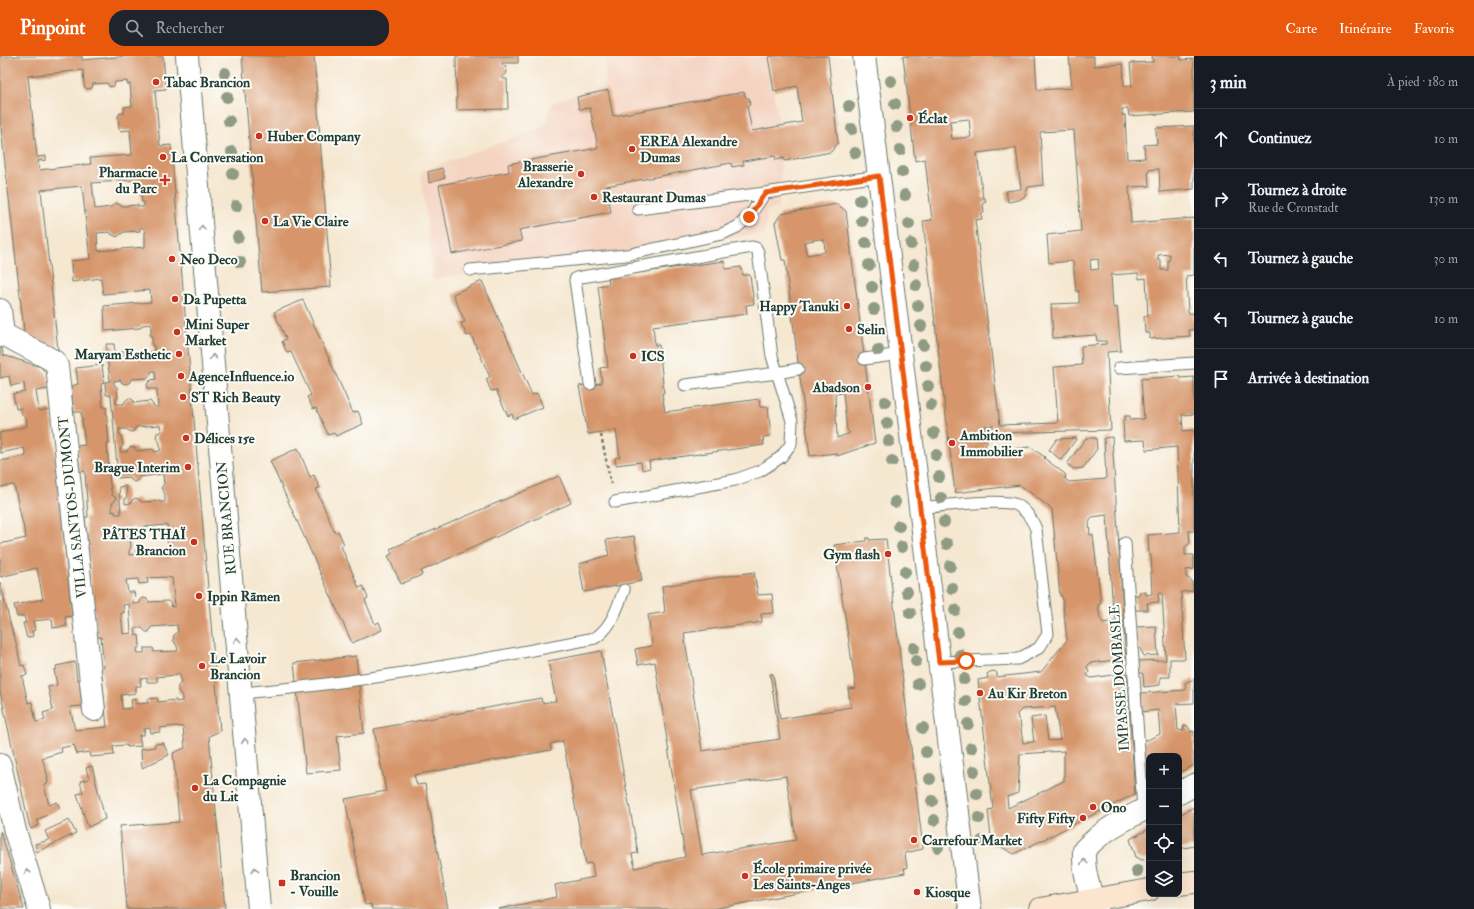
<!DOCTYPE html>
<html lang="fr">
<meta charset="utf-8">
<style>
:root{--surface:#171b24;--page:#20242c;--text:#f1f3f6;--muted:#9ea1a6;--line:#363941;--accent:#ea580c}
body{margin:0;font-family:"IM FELL Double Pica",serif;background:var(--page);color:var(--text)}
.controls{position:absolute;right:12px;bottom:12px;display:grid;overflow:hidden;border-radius:8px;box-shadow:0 4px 16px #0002}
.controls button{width:36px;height:36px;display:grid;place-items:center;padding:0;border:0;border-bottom:1px solid var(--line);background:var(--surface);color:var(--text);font:20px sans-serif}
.stop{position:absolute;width:12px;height:12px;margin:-9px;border:3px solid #ea580c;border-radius:50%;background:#fff}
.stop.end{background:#ea580c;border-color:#fff;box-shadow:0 1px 4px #0008}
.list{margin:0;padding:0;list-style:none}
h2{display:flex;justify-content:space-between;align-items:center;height:52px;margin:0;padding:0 16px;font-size:17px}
h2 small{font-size:13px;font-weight:400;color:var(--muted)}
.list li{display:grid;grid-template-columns:26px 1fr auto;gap:12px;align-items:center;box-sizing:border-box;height:60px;padding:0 16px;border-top:1px solid var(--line)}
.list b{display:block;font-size:15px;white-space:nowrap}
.list p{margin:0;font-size:13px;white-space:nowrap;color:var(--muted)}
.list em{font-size:13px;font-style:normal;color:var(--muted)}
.icon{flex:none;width:22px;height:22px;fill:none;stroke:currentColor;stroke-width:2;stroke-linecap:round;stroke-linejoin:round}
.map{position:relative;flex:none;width:1194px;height:853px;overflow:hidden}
header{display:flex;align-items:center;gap:24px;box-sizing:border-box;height:56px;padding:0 20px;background:var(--accent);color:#fff}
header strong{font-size:19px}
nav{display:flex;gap:22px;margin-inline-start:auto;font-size:14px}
.search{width:280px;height:36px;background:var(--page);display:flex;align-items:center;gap:10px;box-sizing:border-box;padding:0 14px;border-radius:16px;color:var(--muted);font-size:15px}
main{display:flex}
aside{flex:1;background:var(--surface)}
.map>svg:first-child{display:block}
</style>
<header>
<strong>Pinpoint</strong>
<div class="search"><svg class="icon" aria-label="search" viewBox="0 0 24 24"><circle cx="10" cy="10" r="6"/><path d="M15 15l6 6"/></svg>Rechercher</div>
<nav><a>Carte</a><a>Itinéraire</a><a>Favoris</a></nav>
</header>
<main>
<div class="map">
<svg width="1194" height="853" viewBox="0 0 1194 853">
<rect width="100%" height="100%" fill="#fdfcf7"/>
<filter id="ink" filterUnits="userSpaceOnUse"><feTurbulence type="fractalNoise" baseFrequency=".025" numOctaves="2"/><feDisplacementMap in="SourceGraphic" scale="8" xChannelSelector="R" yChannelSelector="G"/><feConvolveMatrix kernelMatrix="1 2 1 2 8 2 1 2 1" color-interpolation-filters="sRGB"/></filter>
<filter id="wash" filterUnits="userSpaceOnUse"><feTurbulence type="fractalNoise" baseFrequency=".012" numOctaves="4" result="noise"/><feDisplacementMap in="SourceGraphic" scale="16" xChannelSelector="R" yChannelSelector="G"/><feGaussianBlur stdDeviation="0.9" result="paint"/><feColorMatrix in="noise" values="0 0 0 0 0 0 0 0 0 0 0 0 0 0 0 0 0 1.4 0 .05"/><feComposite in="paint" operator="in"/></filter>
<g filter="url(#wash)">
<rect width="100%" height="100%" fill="#f5e7d0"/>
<path fill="#f4d3c1" d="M606 0H766L779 66 781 124 778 152 767 154 765 177 433 223 421 115 545 71 551 47 605 29Z"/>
<g id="blocks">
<path fill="#d6956b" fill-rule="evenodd" d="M0 0H82V4L129 0H163L166 33 155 34 160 90 171 89 220 675 209 680 225 853H127L120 770 179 766 173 697 185 692 183 671 176 670 160 672V676L151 677 150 672 144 673V679H139L141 690 127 691V689L113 690 114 699 90 701 89 696 77 698 74 689 61 692 62 696 42 702 48 721H47L48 727 44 729 49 749 57 746 60 752 37 764 39 769 31 773 29 768 0 635V526L13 579 14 578 21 610 24 609 27 619 22 620 28 647 32 646 36 666 45 664 43 657 53 654 48 631 57 629 54 614 57 613 56 610 75 606 77 624 79 623 82 650 70 651 75 674 107 671 101 611H104L101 581H97L85 461H88L85 415 80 416 77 390 85 389 81 356H74L71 330 78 328 76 312 102 309 104 326 101 329 103 351H106L109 388H107L110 429 112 439 116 442 115 445 112 447V456L115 455V458H121L119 431 126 430 127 440 125 443V448L131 447 132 444 136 442 140 444 141 446 159 445 161 446H165V438L161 432 164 428 163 418 139 421V424L134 426 131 424 130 421 118 422 111 339H106L105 326 110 325 106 288H114L115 298 117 300 123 295H125L128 298 154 296V290H152V280H150V278H151V268L142 269 140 272 105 275 104 250 151 246 150 234 103 238 101 222 72 226 71 205 90 203 82 130 41 134 58 294 30 283 24 275 0 63ZM83 14 84 30 87 33 92 32 93 28 107 27 110 31 114 30 115 26 127 25V28H130L132 50 124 51V57H120L118 60 119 73 121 75 130 74 132 99 90 102 91 108 39 114 38 105 46 104V100L37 101 28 20ZM135 124 140 129 142 146H144V149L143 151H138V149L122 150 116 147 111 151 95 153 92 127ZM142 171 146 176H145V191L98 195 97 177 110 176 111 178 117 181 124 176 140 175V172ZM151 315H155L156 323 151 324 147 328 148 333H157L158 351H155L150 345 134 347 133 344 129 342 125 345 124 348H116V343L118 342 117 331 114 329V325L121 324 122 327 127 328 130 326 131 323 148 322 151 318ZM160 369 161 376 157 377 156 382 160 387V395L155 396 153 393 137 395 134 391H131L128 393 127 396H121L120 393 123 390 121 379H119V373H126L131 376 134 375 136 371ZM167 469 168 479 167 486 170 489V500H167L163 496 145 498 144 493 135 494 136 498 129 499V495L131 491 130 481 123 482 122 473 134 472 135 474 139 476 142 475 143 471ZM166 521 172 522 175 550 172 551 171 548 168 545 149 546 147 543 144 542 141 543 140 547 133 548V543L135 541 134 536H128L126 524 138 523 139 528 148 527 147 522ZM129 548 131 577 123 578 121 557H124L123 549ZM177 569 178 576 174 579 173 584 177 590 178 595 154 596 153 592H144V597H138L137 593 140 590 139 579 136 580 135 572H142L146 576H149L151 571ZM176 618H180L181 627 178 630V635L182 640V645L176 646V644L158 646 157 642 148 643V647L137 648 136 643 131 644 132 652 122 653 121 639 136 637V630H141L140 623 147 622V626H157V621L175 619Z
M242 0H314L331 231 262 236Z
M456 0H518V7H502V9L506 11 507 15 506 18 502 21V23H507L508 53 457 54Z
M775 0H828L838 87 831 96 784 105V102L776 104 775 100 743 105 744 109 732 111 731 107 606 130 611 156 519 174 522 185 452 198 439 129 509 116 508 108 598 92 590 52 579 53 577 41 608 34 613 60 744 36 746 42H749L750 49 747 50 752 75 802 66 797 30 774 35 768 1Z
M903 0H1035L1037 34 1072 32 1069 0H1094V10L1123 8 1124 30H1132L1130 7 1153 6 1152 0H1180L1181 4 1194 3V56L1129 60 1128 53H1122V59H1125L1127 103 1145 102 1144 89 1157 88 1156 72 1194 70V133L1160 136 1159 113 1148 114 1149 130 1129 131 1131 167 1194 162V219L1186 220 1188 257H1193L1194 274H1189L1190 280 1150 283V277H1145L1144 260H1148L1146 222 1139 223 1138 217 1111 219 1113 252 1117 251 1121 295 1107 296 1111 374 993 377V369L985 370 987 387 985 389 986 394 991 398 1005 396V394L1030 391 1045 401 1044 402 1065 418 1066 421 1064 422 1069 426 1106 423 1104 382 1112 381 1126 603 1090 607 1087 611 1089 616 1087 619 1091 622 1127 617 1135 738 1014 798 998 789 992 790 988 754 993 753 978 624 988 622 987 618 990 616 994 615 997 617V621L1041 616 1067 584 1062 540H1060L1052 453 1020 429 955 437 923 165 932 164 925 103 915 105ZM969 63 971 81 952 83 950 65ZM1074 74 1081 175 1047 179 1049 207 1073 205 1076 235H1079V247L1051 248 1053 282 1096 279 1097 285H1106V288L1081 290 1082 309 1054 311 1058 367 1000 369 975 164 982 163 981 157H984L983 147 986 146 985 142H983L977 97 1016 92 1021 133 1006 135 1008 146 1019 144 1025 140 1028 131 1043 129 1040 76ZM1170 198V203L1168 204V214H1161V204H1158V199ZM1098 203 1099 213 1091 214 1090 204ZM1107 459 1113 558H1115L1116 565 1103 567 1100 562 1098 549 1101 548 1093 479H1090L1089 467 1092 461ZM1055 651 1060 684 1048 685 1045 660 1031 662 1034 686 1023 687 1020 665 1018 663 1017 658 1022 653ZM1064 695V725L1008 752 1007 741 1018 737 1020 698Z
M442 112 445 122 429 127 428 116Z
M837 148 846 155 875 387 837 400V397L810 400 785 204H782L775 167 781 158ZM819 183 824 184 825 196 807 199 804 186ZM843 337 847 374 850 377 837 382 835 338Z
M724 205 725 213 741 211 743 219H750L754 248 746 249 747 258 653 270 655 289H659L664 337H662L665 356 759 343 760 351H768L771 380 763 381 764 389 649 405 650 412 642 414 641 406 616 409 615 402 620 401 616 374 588 378 579 330 602 327 600 312 608 311 598 230 609 228 608 221Z
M482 225 532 339 537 337 543 351 514 363 512 358 508 360 496 334 491 335 486 323 490 321 471 279 467 280 461 267 465 266 453 238Z
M303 244 353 357 358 355 363 368 336 380 334 377 328 379 316 352 313 353 307 341 311 339 291 296 287 297 282 285 286 283 274 256Z
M2 292 3 299 41 311 48 320 49 333 36 335 39 355 51 353 72 560 65 561 67 570 53 572 52 563 33 565 35 574 32 575 33 580 27 582 23 567H26L24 560 17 561 14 549 43 543 37 512 0 521V488L26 482 14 429 0 431V405L26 400 24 392 0 397V377L27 370 26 362 22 359 21 352 16 353 13 338 25 336 24 327 11 330 9 320 0 322V293Z
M1179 320 1180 322 1194 321V358L1182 359 1183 375 1194 374V475H1189L1190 487 1185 491V499H1194V513L1186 514V521L1192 525 1193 535 1181 536 1185 603H1170V621H1160V629L1144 631 1143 618 1139 616 1138 605 1166 604 1162 537H1158L1159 546 1147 547 1148 554H1135L1134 539H1140L1139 536H1146V539L1152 538 1151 517H1152L1151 499H1149L1148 479 1180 476 1177 391 1146 394 1145 384 1124 385 1123 364H1125V360H1130V364L1144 363 1141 323Z
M1077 382 1061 404 1049 394 1057 383Z
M1086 382H1096L1097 393 1083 412 1074 413 1067 408Z
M298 392 310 421 314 419 320 432 316 433 335 477 338 475 344 488 341 490 359 532 363 530 368 542 365 544 375 568 379 566 382 574 352 587 270 405Z
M559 420 571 447 421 515 422 519 401 528 388 500 392 498 390 493Z
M634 480 642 525 584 536 579 508 609 499 606 484Z
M866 482H869V484L886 483 922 784 923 793 905 797 907 812H904L905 817 713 853H498L557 841 555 829 594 821 592 807 586 808 563 685 550 688 551 694 414 719 417 729 425 728 448 853H372L371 848 365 849 345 743 386 735 374 673 541 642 542 647 556 645 548 605 601 595 638 797 632 798 635 812 685 801 655 606 638 609 635 593 652 590 648 559 665 556 662 530 754 516 758 539 772 538 774 557 761 558 762 566 684 577 702 695 780 683 770 618H773L780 663 851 651 848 633 856 632 834 489 866 485ZM786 720 796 784 702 799 691 734Z
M1156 570 1158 599 1144 600 1138 589 1136 571Z
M356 600 364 677 337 680 341 714 306 717 294 607Z
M1194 623V647L1176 648 1178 674 1183 675 1184 670 1187 669 1191 676 1194 675V709L1179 717V700H1149V727L1145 725 1143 686 1160 678 1158 654 1141 656V637L1186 634 1185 627Z
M164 687V689L169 699 142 712 141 693 155 691 154 688Z
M92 710 105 763 88 771 77 738 83 737 80 725 89 723 86 712Z
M1194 751V790L1179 793V759Z
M69 764 76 777 37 796 35 788 49 784 45 775Z
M1149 773V803L1142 804 1136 801 1130 783Z
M0 776H1L24 853H0Z"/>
</g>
</g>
<g filter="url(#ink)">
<use href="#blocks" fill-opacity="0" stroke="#6a786b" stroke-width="1"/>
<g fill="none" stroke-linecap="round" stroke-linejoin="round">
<defs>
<path id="service" d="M638 153 765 137 879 120
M470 214 626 199 722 178 737 171 749 161 765 137
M864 303 902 298
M1119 312 1194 307
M590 328 575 224 576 222 752 191 756 192 758 196 772 300 792 365 791 388 781 401 760 415 735 424 615 446
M685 329 777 317 798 313
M920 452C939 450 1003 442 1017 449 1027 455 1032 463 1036 473L1048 578 1039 592 1018 603 939 606
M1125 487 1143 754
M241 637C360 627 478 605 595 582 612 571 617 552 624 534"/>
<path id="minor" d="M864 0 970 853
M0 254 3 278 0 280
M3 278 54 305 57 310 94 654
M0 709 15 775 39 853
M1179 737 1194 729
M1097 853C1089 835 1083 813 1084 794 1105 772 1122 765 1149 751"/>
<path id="tertiary" d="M187 0 259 853"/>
<path id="secondary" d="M1179 828 1194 826
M1040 853 1149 834"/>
</defs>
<use href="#service" stroke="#6a786b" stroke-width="13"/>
<use href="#minor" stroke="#6a786b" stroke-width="24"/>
<use href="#tertiary" stroke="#6a786b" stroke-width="24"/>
<use href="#secondary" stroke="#6a786b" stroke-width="24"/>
<path stroke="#6a786b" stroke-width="2.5" stroke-dasharray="3 3" stroke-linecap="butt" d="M601 379 611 428"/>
<use href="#service" stroke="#fff" stroke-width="11"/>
<use href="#minor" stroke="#fff" stroke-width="22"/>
<use href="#tertiary" stroke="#fff" stroke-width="22"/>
<use href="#secondary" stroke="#fce5cf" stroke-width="22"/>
</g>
<g fill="#8f9c83">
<circle cx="225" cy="17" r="6"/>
<circle cx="891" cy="25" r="6"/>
<circle cx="227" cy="41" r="6"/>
<circle cx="895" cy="48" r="6"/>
<circle cx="849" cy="50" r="6"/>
<circle cx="229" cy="65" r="6"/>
<circle cx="897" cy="71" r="6"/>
<circle cx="852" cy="73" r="6"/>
<circle cx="900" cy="94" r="6"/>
<circle cx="232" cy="96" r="6"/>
<circle cx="855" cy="97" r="6"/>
<circle cx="902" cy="116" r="6"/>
<circle cx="233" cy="118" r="6"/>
<circle cx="905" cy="139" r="6"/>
<circle cx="860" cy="144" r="6"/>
<circle cx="236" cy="150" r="6"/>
<circle cx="862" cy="165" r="6"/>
<circle cx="909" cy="168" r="6"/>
<circle cx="238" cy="181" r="6"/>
<circle cx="866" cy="187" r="6"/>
<circle cx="911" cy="188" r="6"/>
<circle cx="240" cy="206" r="6"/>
<circle cx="869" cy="209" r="6"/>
<circle cx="914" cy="209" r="6"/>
<circle cx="916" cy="229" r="6"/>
<circle cx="872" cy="231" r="6"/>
<circle cx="918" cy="250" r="6"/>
<circle cx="874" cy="253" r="6"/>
<circle cx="921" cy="270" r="6"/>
<circle cx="876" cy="273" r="6"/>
<circle cx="923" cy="289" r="6"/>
<circle cx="878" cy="294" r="6"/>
<circle cx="926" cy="310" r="6"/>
<circle cx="928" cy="330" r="6"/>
<circle cx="885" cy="346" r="6"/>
<circle cx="931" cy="349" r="6"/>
<circle cx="887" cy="367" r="6"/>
<circle cx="934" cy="377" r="6"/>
<circle cx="889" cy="385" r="6"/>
<circle cx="936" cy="399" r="6"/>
<circle cx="892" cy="405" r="6"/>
<circle cx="939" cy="421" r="6"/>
<circle cx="941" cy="442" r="6"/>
<circle cx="895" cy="446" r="6"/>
<circle cx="944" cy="466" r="6"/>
<circle cx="899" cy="470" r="6"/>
<circle cx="947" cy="488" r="6"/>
<circle cx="902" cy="491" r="6"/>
<circle cx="950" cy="510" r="6"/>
<circle cx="905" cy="516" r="6"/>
<circle cx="952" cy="532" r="6"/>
<circle cx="907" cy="536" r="6"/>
<circle cx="955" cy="554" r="6"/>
<circle cx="910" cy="557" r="6"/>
<circle cx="958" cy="576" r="6"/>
<circle cx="914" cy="592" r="6"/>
<circle cx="960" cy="599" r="6"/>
<circle cx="916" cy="605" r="6"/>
<circle cx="964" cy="623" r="6"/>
<circle cx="918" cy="628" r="6"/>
<circle cx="966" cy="645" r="6"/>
<circle cx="968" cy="668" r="6"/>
<circle cx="923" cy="672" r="6"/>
<circle cx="971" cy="692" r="6"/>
<circle cx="926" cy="696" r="6"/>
<circle cx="974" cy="715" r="6"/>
<circle cx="930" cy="723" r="6"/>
<circle cx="977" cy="738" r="6"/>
<circle cx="932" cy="745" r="6"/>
<circle cx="979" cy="762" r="6"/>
<circle cx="934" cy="764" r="6"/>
<circle cx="982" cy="785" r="6"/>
<circle cx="938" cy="791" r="6"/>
<circle cx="1137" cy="815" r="6"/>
</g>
<defs><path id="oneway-chevron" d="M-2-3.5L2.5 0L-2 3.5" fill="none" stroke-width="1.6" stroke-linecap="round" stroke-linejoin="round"/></defs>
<g stroke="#8f9e9a">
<use href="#oneway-chevron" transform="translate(202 172) rotate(-95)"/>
<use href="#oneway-chevron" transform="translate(213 301) rotate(-95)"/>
<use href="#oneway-chevron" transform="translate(237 584) rotate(-95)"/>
<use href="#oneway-chevron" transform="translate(245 685) rotate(-95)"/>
<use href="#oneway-chevron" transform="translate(1084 806) rotate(-97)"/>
<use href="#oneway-chevron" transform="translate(255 814) rotate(-95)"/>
<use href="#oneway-chevron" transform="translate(27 816) rotate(-107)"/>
</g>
</g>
<g fill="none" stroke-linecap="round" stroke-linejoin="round" filter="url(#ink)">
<path stroke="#ea580c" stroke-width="5" d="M749 161 765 137 879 120 939 606 966 605"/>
</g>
<g fill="#c8321e" stroke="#fdfcf7" stroke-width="1.5">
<circle cx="156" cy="26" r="4"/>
<circle cx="910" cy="62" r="4"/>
<circle cx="259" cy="80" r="4"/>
<circle cx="632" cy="93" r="4"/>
<circle cx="163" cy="101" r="4"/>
<circle cx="581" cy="118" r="4"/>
<path d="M163 118h4v4h4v4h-4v4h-4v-4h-4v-4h4z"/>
<circle cx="594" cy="141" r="4"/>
<circle cx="265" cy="165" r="4"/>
<circle cx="172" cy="203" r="4"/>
<circle cx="175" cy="243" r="4"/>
<circle cx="847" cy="250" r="4"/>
<circle cx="849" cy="273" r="4"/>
<circle cx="177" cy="276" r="4"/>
<circle cx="179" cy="298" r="4"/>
<circle cx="633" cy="300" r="4"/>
<circle cx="181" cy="320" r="4"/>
<circle cx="868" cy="331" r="4"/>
<circle cx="183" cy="341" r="4"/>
<circle cx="186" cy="382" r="4"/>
<circle cx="952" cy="387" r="4"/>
<circle cx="188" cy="411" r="4"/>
<circle cx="194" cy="486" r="4"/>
<circle cx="888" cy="498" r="4"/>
<circle cx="199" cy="540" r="4"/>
<circle cx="202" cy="610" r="4"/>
<circle cx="980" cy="637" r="4"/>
<circle cx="195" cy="732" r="4"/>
<circle cx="1093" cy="751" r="4"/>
<circle cx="1083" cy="762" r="4"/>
<circle cx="914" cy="784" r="4"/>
<circle cx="745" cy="820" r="4"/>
<rect x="278" y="823" width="8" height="8" rx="2"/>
<circle cx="917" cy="836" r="4"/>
</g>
<g text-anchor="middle" stroke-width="4" stroke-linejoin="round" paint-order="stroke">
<g font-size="14" font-weight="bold" fill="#1f3d34" stroke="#fdfcf7" text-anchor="start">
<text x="164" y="31">Tabac Brancion</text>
<text x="918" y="67">Éclat</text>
<text x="267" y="85">Huber Company</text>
<text x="640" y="90">EREA Alexandre<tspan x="640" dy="16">Dumas</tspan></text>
<text x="171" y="106">La Conversation</text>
<text x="573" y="115" text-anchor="end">Brasserie<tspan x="573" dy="16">Alexandre</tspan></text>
<text x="157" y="121" text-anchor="end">Pharmacie<tspan x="157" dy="16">du Parc</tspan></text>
<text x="602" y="146">Restaurant Dumas</text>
<text x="273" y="170">La Vie Claire</text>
<text x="180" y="208">Neo Deco</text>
<text x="183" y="248">Da Pupetta</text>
<text x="839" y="255" text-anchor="end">Happy Tanuki</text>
<text x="185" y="273">Mini Super<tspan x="185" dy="16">Market</tspan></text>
<text x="857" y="278">Selin</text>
<text x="171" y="303" text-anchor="end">Maryam Esthetic</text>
<text x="641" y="305">ICS</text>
<text x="189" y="325">AgenceInfluence.io</text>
<text x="860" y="336" text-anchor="end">Abadson</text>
<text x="191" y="346">ST Rich Beauty</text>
<text x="960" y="384">Ambition<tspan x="960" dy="16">Immobilier</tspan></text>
<text x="194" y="387">Délices 15e</text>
<text x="180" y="416" text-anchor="end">Brague Interim</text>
<text x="186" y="483" text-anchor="end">PÂTES THAÏ<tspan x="186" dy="16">Brancion</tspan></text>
<text x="880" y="503" text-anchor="end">Gym flash</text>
<text x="207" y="545">Ippin Rāmen</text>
<text x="210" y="607">Le Lavoir<tspan x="210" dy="16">Brancion</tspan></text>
<text x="988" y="642">Au Kir Breton</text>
<text x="203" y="729">La Compagnie<tspan x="203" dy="16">du Lit</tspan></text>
<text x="1101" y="756">Ono</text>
<text x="1075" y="767" text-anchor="end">Fifty Fifty</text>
<text x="922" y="789">Carrefour Market</text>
<text x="753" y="817">École primaire privée<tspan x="753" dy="16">Les Saints-Anges</tspan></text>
<text x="290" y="824">Brancion<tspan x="290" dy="16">- Vouille</tspan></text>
<text x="925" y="841">Kiosque</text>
</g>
<g font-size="14" fill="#1f3d34" stroke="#fdfcf7">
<text transform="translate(72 451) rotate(-96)" y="5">VILLA SANTOS-DUMONT</text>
<text transform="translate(226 462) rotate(-95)" y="5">RUE BRANCION</text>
<text transform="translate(1119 622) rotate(-94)" y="5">IMPASSE DOMBASLE</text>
</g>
</g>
</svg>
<div class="controls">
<button>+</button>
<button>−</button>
<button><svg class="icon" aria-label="locate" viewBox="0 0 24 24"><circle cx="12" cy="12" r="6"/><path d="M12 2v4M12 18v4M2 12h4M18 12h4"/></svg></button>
<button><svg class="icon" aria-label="layers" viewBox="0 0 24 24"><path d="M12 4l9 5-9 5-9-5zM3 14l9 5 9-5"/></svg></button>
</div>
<div class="stop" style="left:966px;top:605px"></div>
<div class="stop end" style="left:749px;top:161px"></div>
</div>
<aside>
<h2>3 min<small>À pied · 180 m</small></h2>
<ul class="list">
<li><svg class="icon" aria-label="ahead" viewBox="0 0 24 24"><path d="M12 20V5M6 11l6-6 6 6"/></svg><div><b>Continuez</b></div><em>10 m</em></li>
<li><svg class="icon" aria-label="right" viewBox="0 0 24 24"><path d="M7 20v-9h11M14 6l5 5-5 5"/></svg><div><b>Tournez à droite</b><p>Rue de Cronstadt</p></div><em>130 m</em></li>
<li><svg class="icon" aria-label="left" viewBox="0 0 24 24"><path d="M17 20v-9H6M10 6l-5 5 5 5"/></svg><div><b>Tournez à gauche</b></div><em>30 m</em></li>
<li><svg class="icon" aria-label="left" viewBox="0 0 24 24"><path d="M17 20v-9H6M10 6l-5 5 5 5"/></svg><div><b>Tournez à gauche</b></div><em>10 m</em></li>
<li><svg class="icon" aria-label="arrive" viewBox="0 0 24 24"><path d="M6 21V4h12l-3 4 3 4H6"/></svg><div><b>Arrivée à destination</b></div></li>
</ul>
</aside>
</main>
